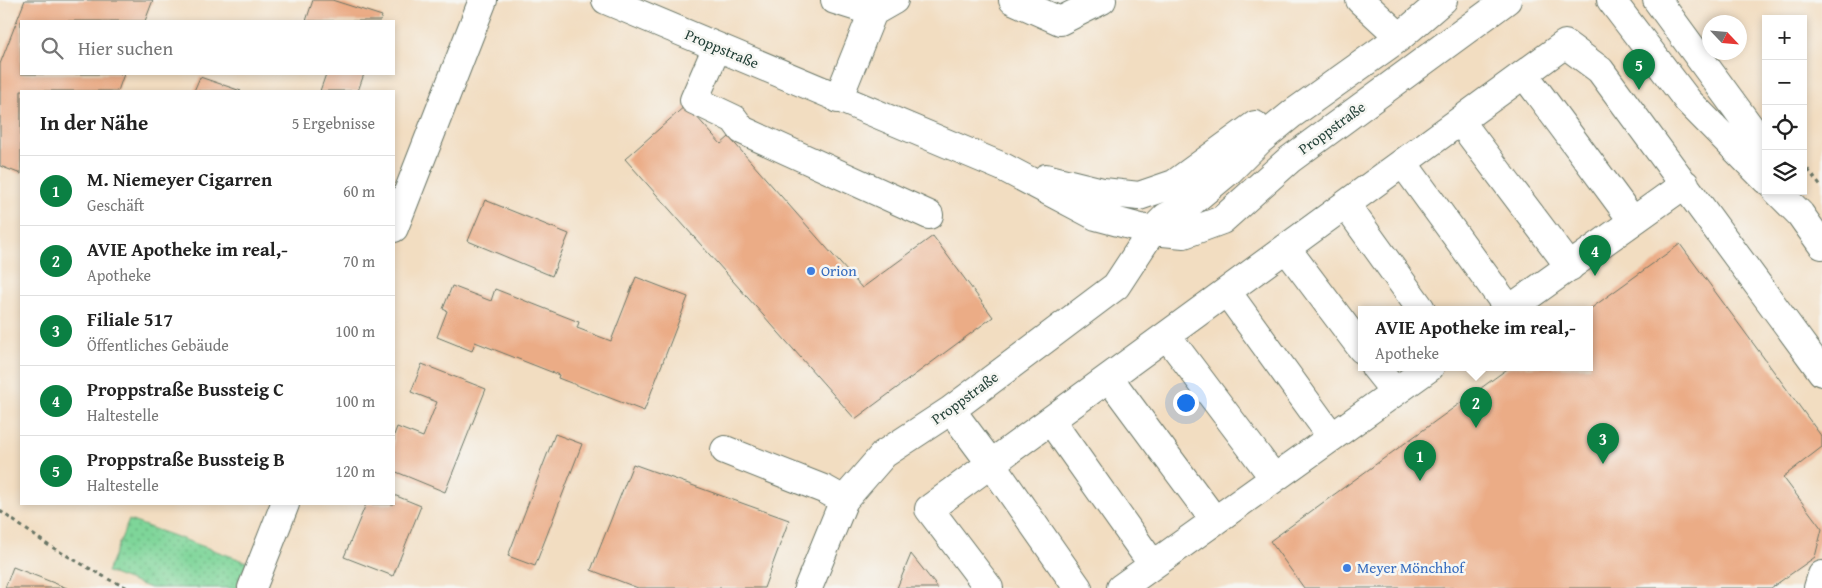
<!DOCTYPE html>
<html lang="de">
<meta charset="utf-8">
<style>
:root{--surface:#fff;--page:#f2f2f2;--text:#222;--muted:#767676;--line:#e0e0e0;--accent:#0b8043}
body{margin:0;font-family:"Gentium Book Plus",serif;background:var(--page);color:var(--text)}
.controls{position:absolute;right:15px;top:15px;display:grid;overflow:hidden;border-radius:0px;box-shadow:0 2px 8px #0003}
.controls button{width:45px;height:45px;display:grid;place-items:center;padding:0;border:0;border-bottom:1px solid var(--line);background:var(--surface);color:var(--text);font:25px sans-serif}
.compass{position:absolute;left:1702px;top:15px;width:45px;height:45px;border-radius:50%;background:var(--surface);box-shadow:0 2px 8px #0003;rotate:116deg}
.you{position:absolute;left:1185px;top:402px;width:18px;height:18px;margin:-12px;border:4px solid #fff;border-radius:50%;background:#1a73e8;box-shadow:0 0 0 8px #1a73e833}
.badge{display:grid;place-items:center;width:32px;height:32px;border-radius:50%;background:var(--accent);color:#fff;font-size:16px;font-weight:700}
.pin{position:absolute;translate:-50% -41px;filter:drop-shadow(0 1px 2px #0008)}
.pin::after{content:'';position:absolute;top:26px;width:18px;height:15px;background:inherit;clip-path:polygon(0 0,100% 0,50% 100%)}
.popup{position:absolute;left:1358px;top:306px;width:235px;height:65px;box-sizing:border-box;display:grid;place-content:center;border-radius:0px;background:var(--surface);filter:drop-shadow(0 1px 4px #0005);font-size:16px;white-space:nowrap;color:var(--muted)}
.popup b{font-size:19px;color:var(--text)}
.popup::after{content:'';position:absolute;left:50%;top:100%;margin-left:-10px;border:10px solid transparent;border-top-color:var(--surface)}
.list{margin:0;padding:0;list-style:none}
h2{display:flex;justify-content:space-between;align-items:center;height:65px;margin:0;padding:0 20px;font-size:21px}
h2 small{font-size:16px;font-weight:400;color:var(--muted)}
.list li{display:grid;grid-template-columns:32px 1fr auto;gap:15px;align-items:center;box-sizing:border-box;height:70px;padding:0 20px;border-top:1px solid var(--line)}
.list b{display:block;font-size:19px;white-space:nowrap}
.list p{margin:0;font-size:16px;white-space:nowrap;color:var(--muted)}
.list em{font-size:16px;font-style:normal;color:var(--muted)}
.icon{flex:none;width:28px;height:28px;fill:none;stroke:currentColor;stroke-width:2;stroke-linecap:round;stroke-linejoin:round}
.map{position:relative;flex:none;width:1822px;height:588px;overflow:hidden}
.search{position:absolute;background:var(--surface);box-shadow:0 2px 8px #0003;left:20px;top:20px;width:375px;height:55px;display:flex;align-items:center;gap:12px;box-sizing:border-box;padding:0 18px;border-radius:0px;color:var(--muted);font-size:19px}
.panel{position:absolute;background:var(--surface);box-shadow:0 2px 8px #0003;left:20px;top:90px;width:375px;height:415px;border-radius:0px}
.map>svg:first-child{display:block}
</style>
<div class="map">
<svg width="1822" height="588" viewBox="0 0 1822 588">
<defs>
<pattern id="grass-dots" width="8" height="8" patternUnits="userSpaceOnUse" patternTransform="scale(1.25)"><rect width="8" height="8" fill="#7ed599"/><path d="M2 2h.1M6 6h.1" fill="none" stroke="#67ae7e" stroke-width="1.8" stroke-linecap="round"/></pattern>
</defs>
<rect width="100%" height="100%" fill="#f6f6f2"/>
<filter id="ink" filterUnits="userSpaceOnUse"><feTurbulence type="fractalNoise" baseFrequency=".02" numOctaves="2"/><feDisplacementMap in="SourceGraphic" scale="10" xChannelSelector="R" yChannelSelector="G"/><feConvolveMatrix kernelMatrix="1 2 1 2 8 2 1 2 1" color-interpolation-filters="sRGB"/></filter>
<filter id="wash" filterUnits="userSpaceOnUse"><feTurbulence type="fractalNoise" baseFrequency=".0096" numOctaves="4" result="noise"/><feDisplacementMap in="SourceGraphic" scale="20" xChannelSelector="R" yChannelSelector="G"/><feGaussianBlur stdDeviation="1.12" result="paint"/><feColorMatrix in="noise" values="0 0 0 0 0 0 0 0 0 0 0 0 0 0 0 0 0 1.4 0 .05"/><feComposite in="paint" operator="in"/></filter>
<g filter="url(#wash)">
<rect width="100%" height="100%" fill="#f2ddc1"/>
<path fill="url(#grass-dots)" stroke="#4e8966" d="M129 520 247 562 236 588H150L107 572Z"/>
<g id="blocks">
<path fill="#ebac86" d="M25 0H153L145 21H21V74H124L118 91H21V174L0 166V64Z
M313 0H332L382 16 380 21H306Z
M326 74H364L358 91H320Z
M200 77 241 91H194Z
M686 105 721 144 729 137 862 288 933 236 993 317 855 419 625 159Z
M485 200 569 234 552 276 468 241Z
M1680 244 1822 437V447L1783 477 1822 529 1815 557 1771 588H1304L1270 541 1510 367H1590V309Z
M636 277 688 297 644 411 558 378 559 375 475 342 472 351 437 337 447 311 443 309 452 286 491 301 495 289 579 322 577 328 611 341Z
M422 364 486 389 445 492 394 471V435L397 427 423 437 437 402 411 392Z
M555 434 582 444 535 566 508 556Z
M633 464 789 520 764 588H638L591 570Z
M394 495 421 506 393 576 344 557 366 504H394Z
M911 554 938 588H897Z
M13 567 67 588H5Z"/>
</g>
</g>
<g filter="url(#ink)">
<use href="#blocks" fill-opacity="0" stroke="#697565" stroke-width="1"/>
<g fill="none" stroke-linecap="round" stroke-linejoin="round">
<defs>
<path id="minor" d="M606 0 1003 167 1096 216 1152 231 1184 234 1222 220 1289 160 1507 0
M835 0 873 12 894 0
M1013 0 1060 21 1102 0
M1360 0 1400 37
M717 47 694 100 734 119 742 130 929 215
M1524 74 1633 221
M838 99 873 12
M1460 121 1570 267
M1403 163 1509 309
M1046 178 1103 192 1139 196 1174 184 1255 125
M1346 205 1421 309
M394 228 483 0
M1286 248 1362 349
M1227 292 1332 437
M1510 309 1685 184
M1167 336 1274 478
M1375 367 1395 392
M1109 378 1215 521
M951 410 992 465 1078 588
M1051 421 1153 565
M725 450 826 490 844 500
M252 588 285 504
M808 588 844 500 884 454 951 410 1116 286 1152 231 1166 217 1183 209 1230 170 1259 141 1292 114 1400 37 1443 0
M989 588 929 509 1565 44 1600 70 1822 372
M1121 588 1430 367
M1818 588 1822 575"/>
<path id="major" d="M1611 0 1688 101 1766 180
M1657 0 1766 149
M1777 191 1800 214 1822 245"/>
</defs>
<use href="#minor" stroke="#697565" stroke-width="30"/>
<use href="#major" stroke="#697565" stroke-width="30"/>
<path stroke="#697565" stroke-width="3" stroke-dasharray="4 4" stroke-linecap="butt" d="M1803 163 1822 188
M0 511 48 545 110 580 128 588"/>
<use href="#minor" stroke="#fff" stroke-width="28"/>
<use href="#major" stroke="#fff" stroke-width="28"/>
</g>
</g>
<g fill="#3f7fe0" stroke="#f6f6f2" stroke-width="2">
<circle cx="811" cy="271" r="5"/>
<circle cx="1347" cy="568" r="5"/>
</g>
<g text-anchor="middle" stroke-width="5" stroke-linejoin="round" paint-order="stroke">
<g font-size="15" fill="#1f3d34" stroke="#f6f6f2">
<text transform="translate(722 49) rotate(23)" y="5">Proppstraße</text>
<text transform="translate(1332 128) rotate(-36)" y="5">Proppstraße</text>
<text transform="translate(965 398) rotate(-36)" y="5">Proppstraße</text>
</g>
<g font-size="15" fill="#366cbe" stroke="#f6f6f2" text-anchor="start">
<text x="821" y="276">Orion</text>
<text x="1357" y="573">Meyer Mönchhof</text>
</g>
</g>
</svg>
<div class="controls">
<button>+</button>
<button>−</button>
<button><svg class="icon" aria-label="locate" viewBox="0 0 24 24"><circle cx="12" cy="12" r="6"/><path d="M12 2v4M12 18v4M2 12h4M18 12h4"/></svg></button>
<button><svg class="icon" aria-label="layers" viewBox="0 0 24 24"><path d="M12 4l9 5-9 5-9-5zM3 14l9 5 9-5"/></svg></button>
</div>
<svg class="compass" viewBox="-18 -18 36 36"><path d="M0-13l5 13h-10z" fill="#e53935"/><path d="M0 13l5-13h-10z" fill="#767676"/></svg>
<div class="you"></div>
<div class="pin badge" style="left:1420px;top:481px">1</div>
<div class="pin badge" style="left:1476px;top:428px">2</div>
<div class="popup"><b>AVIE Apotheke im real,-</b>Apotheke</div>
<div class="pin badge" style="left:1603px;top:464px">3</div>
<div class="pin badge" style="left:1595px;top:276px">4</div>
<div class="pin badge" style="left:1639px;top:90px">5</div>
<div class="search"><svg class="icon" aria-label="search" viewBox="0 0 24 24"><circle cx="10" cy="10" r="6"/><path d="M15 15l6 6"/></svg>Hier suchen</div>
<section class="panel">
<h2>In der Nähe<small>5 Ergebnisse</small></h2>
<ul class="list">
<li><span class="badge">1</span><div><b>M. Niemeyer Cigarren</b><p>Geschäft</p></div><em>60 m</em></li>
<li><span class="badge">2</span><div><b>AVIE Apotheke im real,-</b><p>Apotheke</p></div><em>70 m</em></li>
<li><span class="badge">3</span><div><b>Filiale 517</b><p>Öffentliches Gebäude</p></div><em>100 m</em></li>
<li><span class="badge">4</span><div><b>Proppstraße Bussteig C</b><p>Haltestelle</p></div><em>100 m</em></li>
<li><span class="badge">5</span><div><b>Proppstraße Bussteig B</b><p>Haltestelle</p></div><em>120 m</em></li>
</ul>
</section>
</div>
